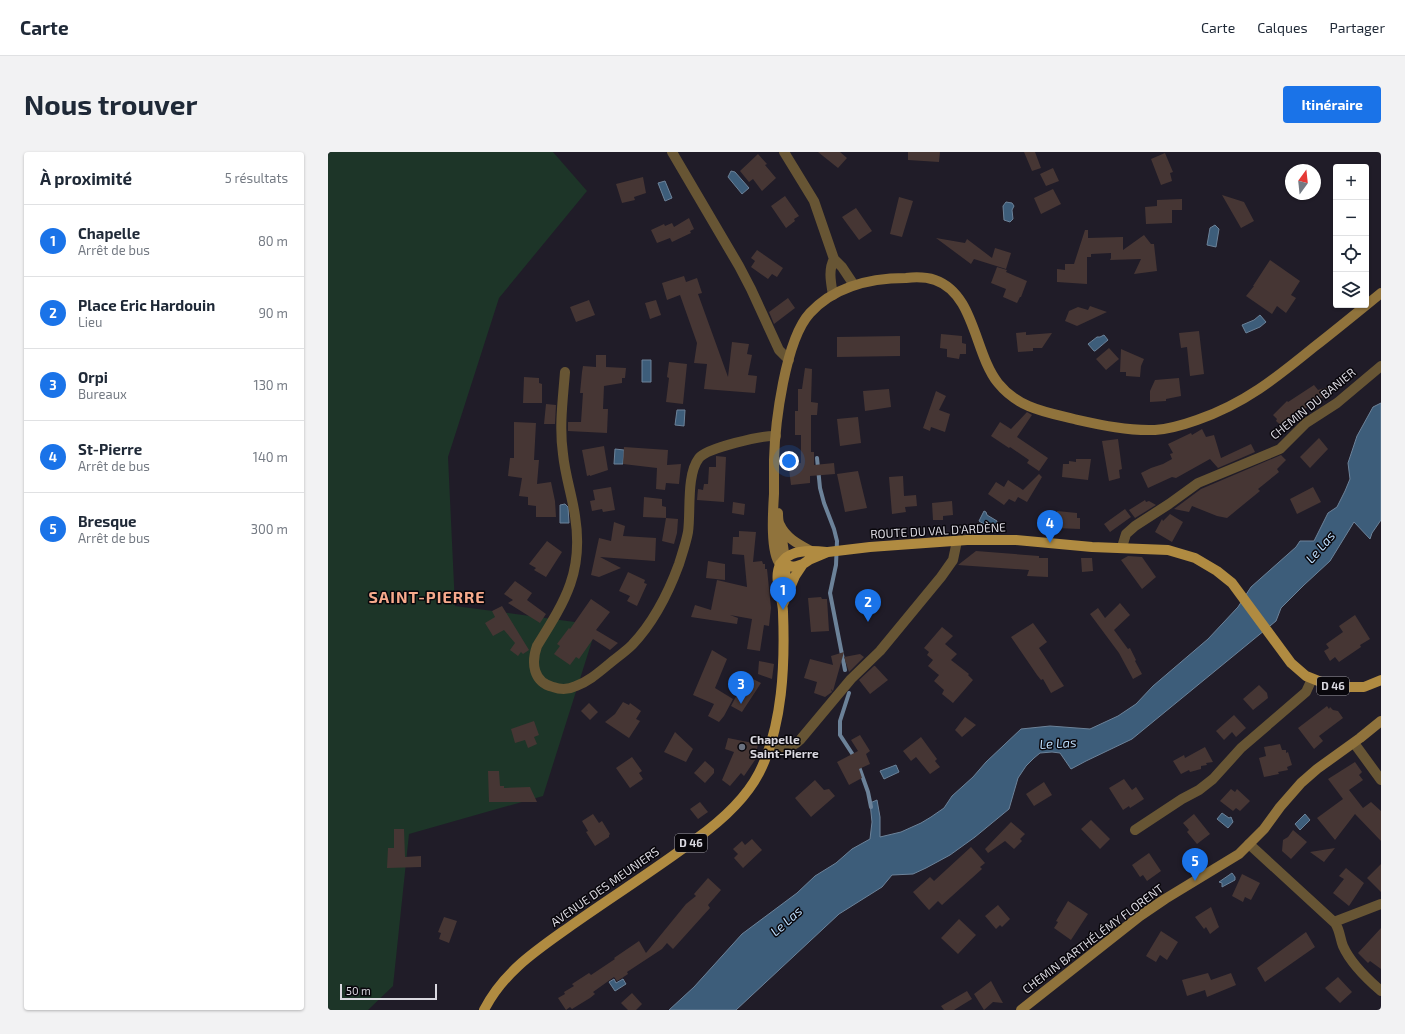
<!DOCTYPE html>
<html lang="fr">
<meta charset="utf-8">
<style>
:root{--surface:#fff;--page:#f2f2f3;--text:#1f2937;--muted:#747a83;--line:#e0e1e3;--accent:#1a73e8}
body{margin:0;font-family:"Exo 2",sans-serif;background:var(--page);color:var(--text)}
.controls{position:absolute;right:12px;top:12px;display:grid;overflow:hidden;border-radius:4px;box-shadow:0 1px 3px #0004}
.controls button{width:36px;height:36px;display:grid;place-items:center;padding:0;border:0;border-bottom:1px solid var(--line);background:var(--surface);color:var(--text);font:20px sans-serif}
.compass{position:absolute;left:957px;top:12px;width:36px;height:36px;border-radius:50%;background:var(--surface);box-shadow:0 1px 3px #0004;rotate:15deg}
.scale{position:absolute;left:12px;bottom:10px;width:97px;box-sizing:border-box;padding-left:4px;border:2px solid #dad8e0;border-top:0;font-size:11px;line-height:14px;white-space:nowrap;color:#dad8e0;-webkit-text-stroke:3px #09070c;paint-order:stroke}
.you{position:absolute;left:461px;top:309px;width:14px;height:14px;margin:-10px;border:3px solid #fff;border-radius:50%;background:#1a73e8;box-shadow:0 0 0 6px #1a73e833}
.badge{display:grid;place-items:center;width:26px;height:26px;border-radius:50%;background:var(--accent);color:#fff;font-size:13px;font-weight:700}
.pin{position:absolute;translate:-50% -33px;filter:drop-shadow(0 1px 2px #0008)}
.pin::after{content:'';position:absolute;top:21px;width:14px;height:12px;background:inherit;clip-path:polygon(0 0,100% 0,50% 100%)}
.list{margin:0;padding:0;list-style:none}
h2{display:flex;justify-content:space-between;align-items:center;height:52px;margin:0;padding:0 16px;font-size:17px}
h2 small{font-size:13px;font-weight:400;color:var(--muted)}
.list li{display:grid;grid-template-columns:26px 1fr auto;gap:12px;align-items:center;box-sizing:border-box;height:72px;padding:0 16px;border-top:1px solid var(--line)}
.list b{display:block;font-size:15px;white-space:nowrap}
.list p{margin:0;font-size:13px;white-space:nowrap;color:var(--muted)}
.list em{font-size:13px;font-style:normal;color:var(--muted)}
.icon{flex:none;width:22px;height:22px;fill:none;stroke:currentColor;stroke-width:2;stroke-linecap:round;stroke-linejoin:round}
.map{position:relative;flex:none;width:1053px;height:858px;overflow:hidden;border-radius:4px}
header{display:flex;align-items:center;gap:24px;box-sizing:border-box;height:56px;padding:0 20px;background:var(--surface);border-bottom:1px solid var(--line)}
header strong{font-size:19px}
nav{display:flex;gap:22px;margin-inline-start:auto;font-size:14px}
.intro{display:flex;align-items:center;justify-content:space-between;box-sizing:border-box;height:96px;padding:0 24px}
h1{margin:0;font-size:28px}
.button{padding:10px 18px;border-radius:4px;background:var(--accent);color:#fff;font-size:14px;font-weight:700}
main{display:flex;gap:24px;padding:0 24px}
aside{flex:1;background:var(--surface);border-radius:4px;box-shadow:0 1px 3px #0004}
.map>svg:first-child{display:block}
</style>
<header>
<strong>Carte</strong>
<nav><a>Carte</a><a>Calques</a><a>Partager</a></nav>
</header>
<div class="intro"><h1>Nous trouver</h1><a class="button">Itinéraire</a></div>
<main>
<aside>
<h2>À proximité<small>5 résultats</small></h2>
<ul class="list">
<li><span class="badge">1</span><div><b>Chapelle</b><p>Arrêt de bus</p></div><em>80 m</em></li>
<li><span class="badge">2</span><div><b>Place Eric Hardouin</b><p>Lieu</p></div><em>90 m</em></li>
<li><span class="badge">3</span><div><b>Orpi</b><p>Bureaux</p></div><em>130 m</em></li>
<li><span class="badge">4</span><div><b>St-Pierre</b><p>Arrêt de bus</p></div><em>140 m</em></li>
<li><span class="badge">5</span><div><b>Bresque</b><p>Arrêt de bus</p></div><em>300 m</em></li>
</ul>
</aside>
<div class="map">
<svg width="1053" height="858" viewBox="0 0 1053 858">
<rect width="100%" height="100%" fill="#201c28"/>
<path fill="#1d3528" d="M0 0H225L259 39 171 146 120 305 127 454 269 473 215 644 81 682 65 834 40 858H0Z"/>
<path fill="#3d5d7a" stroke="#6c8299" d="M403 19 407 20 421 36 414 42 400 25Z
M337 29 344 46 337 49 330 31Z
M678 50 684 51 686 54 684 58 685 67 682 70 676 68 675 54Z
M887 73 891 77 888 95 879 93 882 76Z
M932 163 938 170 932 175 918 181 914 173 926 168Z
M776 183 780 188 767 199H766L760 192 769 185H772Z
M314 208H323V230H314Z
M1053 251V368L1044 381 1042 387 1026 370 1002 409 976 433 953 456 948 469 804 587 758 609 743 617 732 601 724 600 712 601 706 606 698 614 690 626 681 657 647 685 622 703 598 716 585 722 564 723 554 735 511 762 408 858H341L366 835 414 782 469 741 487 724 508 711 524 697 542 687 544 670 542 651 549 648 552 665V685L573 680 593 671 603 665 616 656 624 644 645 625 658 610 693 577 722 574 762 577 790 564 808 552 825 534 880 487 910 455 923 435 968 395 972 389H986L1000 361 1009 355 1017 339 1022 327 1020 311 1029 284 1045 255Z
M349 258H357L356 274 347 273Z
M287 297 296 298 295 312H286Z
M237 352 240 355 241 371H232V353Z
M656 359 658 360 659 363 669 369 668 374C662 377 656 372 651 369Z
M568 613 571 620 556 627 552 619Z
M894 661 901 666 903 665 905 670 900 676 889 667Z
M977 662 982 668 972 678 967 672Z
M904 721 907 725V728L894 735V731L891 730Z
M286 827 288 831 295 827 298 832 287 839 281 830Z"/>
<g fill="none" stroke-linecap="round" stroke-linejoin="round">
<path stroke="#6c8299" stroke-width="4" d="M489 306 492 336 496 351 506 377 509 389 508 413 502 441 517 518
M521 541 512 569V583L527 606
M530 612 540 640 543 655"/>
</g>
<path fill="#463634" d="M490 0H512L519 6 510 16Z
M580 0H612L611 10 580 8Z
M696 0H707L713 16 704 19Z
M837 1 845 20 842 21 844 29 833 33 823 7Z
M430 2 439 12 437 13 448 26 434 39 425 27 421 30 412 19Z
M725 16 731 29 718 34 712 22Z
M315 25 318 41 306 45 307 48 294 51 288 32Z
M725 37 733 52 713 62 706 46Z
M894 43 916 50 926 69 913 76Z
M457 44 471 64 466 67 467 69 458 76 443 54Z
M571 45 585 49 574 85 562 82Z
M854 47V58H844V71L818 72 817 55 829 54V48Z
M528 56 544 79 531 88 514 65Z
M361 66 366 77 362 79 363 81 344 90 342 86 329 91 323 78 336 72 337 74 344 71 346 75Z
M757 78H760V86L795 85V98L816 83 823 92H826L829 119 806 122 813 107 782 108 783 106V101L763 102V105H759V132L729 130V117L737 118V112H746Z
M608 86 637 91 639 87 664 106 667 96 683 101 678 117 646 107 643 112Z
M429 98 455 116 449 125 444 122 440 127 423 115 427 109 423 106Z
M942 108 972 129 963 143 968 146 958 161 949 154 944 162 918 144 926 134H925Z
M669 115 679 118 678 120 699 129 693 145H692L689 151 675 145 678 137 663 131Z
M356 124 358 130 369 126 374 141 370 142 400 225 404 190 421 192 419 202 424 203 420 223 429 224 427 241 376 237 379 212 366 211 369 191 352 143 339 148 334 131Z
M460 146 467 156 446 172 441 160Z
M261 148 267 163 248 170 242 155Z
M328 148 333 163 322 167 317 151Z
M762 154 779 160 749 174 737 169 741 159 750 155 760 158Z
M871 179 876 222 862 224 859 195 853 196 851 181Z
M698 180V183L724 181 714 196H705V199L690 200 688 181Z
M613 182 634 184V191L638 192V202H632L631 207 619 205V197L612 196Z
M572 184V204L509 205V185Z
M781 196 791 207 778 218 768 207Z
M793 197 816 207 813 214 812 225 798 224V220H792Z
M268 203H278V215L298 216 297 226H294V231L276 234 275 257H280L279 281 240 279V270H253L255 241H252L254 220 255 214 268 215Z
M341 210 359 212 355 252 338 250 341 226 339 225Z
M477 216 484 217 483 250 490 251 489 263H483V300H486V313L506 311 507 322 482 324V331L463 333 461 317H463L462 312 473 311V283H467V259H470V237H474Z
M196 225 211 226V231L214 232V251H195Z
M851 226 853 244 838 247V249L822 250V239L827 228Z
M1010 232 1011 235 978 256 958 278 948 269 949 267 945 263 959 249 960 250 986 233 990 238Z
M561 237 563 255 537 259 535 239Z
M608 239 618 244 611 258 622 262 617 280 603 275 602 279 595 276Z
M218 252 228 253 227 272H216Z
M699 260 704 263 689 285 720 306 711 319 699 311 701 308 682 295 681 296 663 284 672 270 683 277Z
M530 265 533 291 512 294 509 267Z
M186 270 208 271 206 308H211L209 332 223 330 227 349 228 365H208V354L200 353V345L191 344 194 326 180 324 182 306H186Z
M874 277 878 285 886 283 893 306 923 292 927 300 890 316 882 307 848 326 844 325 820 336 813 321 823 316 835 312 844 307 842 302 845 301 840 292 863 281 864 283Z
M991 286 1000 297 982 316 972 305Z
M790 287 794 317 791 318 792 326 781 329 774 289Z
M276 294 280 318 262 324V323L259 324 254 298Z
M296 295 340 298 339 313 353 312 351 332 338 331 337 338 328 337 329 316 295 312Z
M953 303 958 308 949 317 951 320 930 337 932 339 899 366 889 364 864 354 861 360 846 357 873 337Z
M388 304 398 305 396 350 369 348 370 337 375 338 376 332H380L381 315H388Z
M748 307H763L760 328 734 325 735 312H741V309L748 310Z
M530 319 539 356 517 360 509 322Z
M711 322 714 325 699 350 690 345 687 350 681 347 676 353 660 342 668 330 676 335 680 328 695 338Z
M575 324 576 344 588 343 589 354 577 355 578 360 564 362 561 325Z
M283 335 287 358 275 360 274 357 264 359 262 349 267 348 265 338Z
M985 335 993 350 969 362 962 347Z
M316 345 334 347V354L338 355V366L315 365Z
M817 348 818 350 821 349 828 353 807 366 801 358Z
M624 349 625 363 615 364V368H605L604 351Z
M405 350 417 352 416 363 404 361Z
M797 357 803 365 782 380 776 372Z
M729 359 749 361V366H752V377L728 376Z
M842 362 855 370 844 390 827 380 834 367 835 369Z
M338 366 350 367 349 381 346 392 334 389Z
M286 370 297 374 295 384 328 386 327 409 272 405 293 416 271 425 263 423 271 386 283 389Z
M411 379 428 380 425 410 434 409 435 412H437V417H439L443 456 441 474 436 473 432 499 419 497 424 467 402 463 410 466 409 472 363 465 367 453 383 458 389 428 419 435 416 403 404 402 405 385H411Z
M219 389 234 400 218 425 206 418 208 416 201 412Z
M648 399 711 404V406H720V425L699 424 701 418 630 413Z
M800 404 814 405 828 425 814 437 793 408Z
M753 406H764L765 419 754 420Z
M380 409 397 412V428L378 426Z
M300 420 317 428 316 431 319 432 309 454 299 449 302 444 291 439Z
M187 429 204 441 199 448 218 462 212 471 180 451 185 448 176 442Z
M493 445 494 447H499L501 479 483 480 480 446Z
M263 447 282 460 268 478 290 491 282 498 265 487 251 507 248 505 242 513 226 502 232 494 229 492 241 476 242 477Z
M792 451 802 463 786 478 800 497 802 496 808 508 807 509 814 522 805 527 791 501 762 462 770 456 777 466Z
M174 454 201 498 195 502 193 500 190 504 182 498 187 491 176 478 165 484 157 471 167 465 164 459Z
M1027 463 1042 487 1032 493 1033 495 1011 510 1007 505 1002 509 996 499 1001 496 998 492 1015 480 1011 474Z
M705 471 719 490 711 496 736 534 723 541 715 527 713 528 709 523 683 485Z
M614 475 625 484 617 492 629 502 623 508 641 522 640 523 645 528 625 551 614 542 616 538 606 529 611 523 600 514 605 508 599 503 601 500 596 496Z
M384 498 399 507 387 536 405 547 396 564 391 570 380 564 386 552 365 543Z
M516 500 505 539 503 537 504 540 497 545 486 541 489 530 476 526 482 507 505 513 503 504Z
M532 502 536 505 521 520 516 505Z
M431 509 446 512 444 527 430 522Z
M546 514H547L560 528 542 542 531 528Z
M419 524 433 531 414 560 403 554Z
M931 533 939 541 940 546 925 558 915 547Z
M295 550 301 553 302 551 313 559 308 567 312 569 301 586 277 570 287 562Z
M261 551 270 560 262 568 253 559Z
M999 554 1001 557 1002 555 1005 558 1010 559 1015 566 991 584 995 589 986 597 970 576Z
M906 563 918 576 908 585 904 580 896 588 888 579Z
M637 565 648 573 634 585 627 578Z
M206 569 211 583 206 585 209 592 200 596 197 588 187 591 183 577Z
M347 580 365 597 358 610 336 600Z
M532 583 542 599 538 602 542 612 531 617 534 626 521 633 509 610 530 599 523 588Z
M593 585 609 607 607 609 612 615 602 622 588 605 583 609 575 599Z
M400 586 430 592 427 608 416 624 413 621 402 634 394 628 406 600 397 597Z
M952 592 954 598H958V601L960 600 964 613 959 615 960 618 950 620 951 622 936 625 931 606 938 604 936 595Z
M877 595 885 610 878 611 879 613 873 614V617L862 620 861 618 853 622 845 609 856 603 857 606Z
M304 605 314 619 311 621 315 627 302 636 288 616Z
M377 609 386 617V621L377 631 366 621Z
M1027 610 1034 620 1031 623 1035 628 1021 638 1035 656 1043 650 1053 659V689L1027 662 1007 688 989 666 1015 647 1000 627Z
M160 619H171L172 634H176V636L202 635 209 650H161Z
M796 627 804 638 808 635 816 647 802 656 801 654 795 658 781 636Z
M487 628 496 638 501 637 507 644 483 665 467 646Z
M716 630 724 643 706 654 698 642Z
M903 637 907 640 909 637 922 649 912 659 908 656 905 659 892 649Z
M372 650 380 660 370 667 362 657Z
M265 662 271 671 274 669 282 682 281 683V685L267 694 258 680 260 679 254 669Z
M866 662 882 682 869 692 859 680 861 678 855 671Z
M763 668 782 687 772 697 753 677Z
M683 670 697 682 692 687 694 689 686 697 677 689 660 701 657 697Z
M66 677H76L77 705 93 704V715L59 716 60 696H66Z
M965 678 979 690 963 707 954 699 955 688 960 685Z
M424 687 434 698 415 716 406 706 410 702 405 697 414 689 417 693Z
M643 695 657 711 652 715 654 717 614 753 610 749 601 758 585 740 602 725 606 729Z
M1007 696 996 710 982 700Z
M821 701 833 719 819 729 815 723 812 725 804 713Z
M1053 712V740L1039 726Z
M1018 716 1036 731 1021 754 1005 741 1016 727 1011 724Z
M914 722 932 731 923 748 917 745 915 750 904 744Z
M380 726 393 738 380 753 382 756 345 797 339 791 334 797 299 820 300 822 294 826 289 829 286 825 265 840 267 842 262 846 244 857 242 855 238 858 230 846 237 842 236 840 246 834 244 832 261 821 263 823 287 807 286 806 311 789 318 801 358 752 368 744 366 742Z
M740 749 760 762 743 788 726 776 730 770 728 769Z
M670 753 682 767 674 775 672 773 668 777 657 764Z
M883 755 891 775 882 782 878 775 876 777 867 765Z
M116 765 129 769 121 791 111 787 113 781 110 780Z
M631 767 648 783 630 802 613 786Z
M1053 776V817L1042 809 1040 811 1030 801Z
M833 779 850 790 839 808 832 803 828 810 818 804Z
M978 780 987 795 937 830 929 816Z
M880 821 883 828 903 821 908 833 879 845 877 838 859 844 854 828Z
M1010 825 1024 840 1012 851 997 836Z
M663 829 675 851 665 850 656 858 646 842Z
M639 839 644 847 626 858H616L613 854Z
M304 841 314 852 308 858H300L293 851Z"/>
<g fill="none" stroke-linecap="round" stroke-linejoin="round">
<path stroke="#675534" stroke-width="10" d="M344 0 411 114 423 137 451 198 461 208
M456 0 486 49 506 107
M505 143C503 131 500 118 506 107L514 115 526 133
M237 220C235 246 231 275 235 302 237 323 244 343 247 364 256 420 237 449 209 494 203 511 205 530 225 535 233 538 240 538 248 534 261 529 270 521 281 512 288 506 297 500 304 493 326 470 340 442 351 412 354 402 358 391 360 380 363 360 358 323 371 306 379 296 434 283 448 284
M794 395 798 382 807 374 841 352 870 331 952 297 978 271 1009 251 1053 214
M1026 591 1053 628
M442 594C454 596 463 597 472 588L523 527 552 499 613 425 625 408 629 389
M807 678 854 647 871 638 885 627 913 596 978 540 984 527
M921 692 1007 771C1012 778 1012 787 1015 794 1023 812 1039 827 1053 839
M1006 770 1053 752"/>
<path stroke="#90733c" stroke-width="10" d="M450 361C450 364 450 370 452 373 457 385 470 392 481 398
M452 374 457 407
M452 412C442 400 445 358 446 342 446 330 446 319 446 308 447 272 457 188 482 161 507 134 543 126 578 126 587 125 598 125 607 128 647 142 646 201 670 231 690 256 717 260 746 267 773 273 799 279 827 278 841 277 855 273 869 268 916 252 948 226 986 195 1009 177 1031 159 1053 141
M693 858 812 764 837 747 911 702 936 677 952 655 973 631 989 617 1032 586 1053 569"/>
<path stroke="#b08b41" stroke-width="10" d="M457 408 458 440
M452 412 466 415 475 412 481 408 500 400 542 395 639 388H688L764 395 840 398 867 406 889 419 904 431 963 511 978 524 998 532 1017 535H1036L1053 528
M455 452 467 424 475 412
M156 858C176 819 209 798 244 773 285 744 328 717 368 687 393 669 417 648 431 621 455 574 457 512 455 460 455 446 445 427 452 413 460 397 483 398 498 400"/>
</g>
<circle fill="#6b7280" stroke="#09070c" stroke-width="1.5" cx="414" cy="595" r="4"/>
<g text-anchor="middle" stroke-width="3" stroke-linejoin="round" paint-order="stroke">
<g fill="#09070c" stroke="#9b99a0" stroke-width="1">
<rect x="989" y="525" width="32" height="18" rx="3"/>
<rect x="347" y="682" width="32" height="18" rx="3"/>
</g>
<g font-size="11" font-weight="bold" fill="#dad8e0">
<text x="1005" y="538">D 46</text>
<text x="363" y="695">D 46</text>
</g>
<g font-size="12" fill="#dad8e0" stroke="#09070c">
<text transform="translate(985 252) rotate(-39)" y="4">CHEMIN DU BANIER</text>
<text transform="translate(610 379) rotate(-3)" y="4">ROUTE DU VAL D'ARDÈNE</text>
<text transform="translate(277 735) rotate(-35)" y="4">AVENUE DES MEUNIERS</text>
<text transform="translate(765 787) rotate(-37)" y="4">CHEMIN BARTHÉLÉMY FLORENT</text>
</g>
<g font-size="12" font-weight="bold" fill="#dad8e0" stroke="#09070c" text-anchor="start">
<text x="422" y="592">Chapelle<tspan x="422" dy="14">Saint-Pierre</tspan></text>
</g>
<g font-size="13" font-style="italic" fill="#bcddfb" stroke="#09070c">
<text transform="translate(992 395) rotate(-49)" y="5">Le Las</text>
<text transform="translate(730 591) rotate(-3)" y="5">Le Las</text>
<text transform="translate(458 769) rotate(-42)" y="5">Le Las</text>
</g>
<g font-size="16" font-weight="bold" letter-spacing="1" fill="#f7aa8c" stroke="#09070c">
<text x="99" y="451">SAINT-PIERRE</text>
</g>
</g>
</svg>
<div class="controls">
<button>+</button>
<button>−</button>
<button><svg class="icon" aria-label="locate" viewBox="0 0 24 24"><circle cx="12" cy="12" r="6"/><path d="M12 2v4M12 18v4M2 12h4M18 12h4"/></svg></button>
<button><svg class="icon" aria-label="layers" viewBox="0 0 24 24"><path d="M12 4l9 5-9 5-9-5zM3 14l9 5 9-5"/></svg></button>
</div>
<svg class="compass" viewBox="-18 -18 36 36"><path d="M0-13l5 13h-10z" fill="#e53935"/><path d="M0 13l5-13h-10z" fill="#747a83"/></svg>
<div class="scale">50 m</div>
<div class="you"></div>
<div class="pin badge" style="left:455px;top:458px">1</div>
<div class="pin badge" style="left:540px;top:470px">2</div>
<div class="pin badge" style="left:413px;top:552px">3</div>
<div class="pin badge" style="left:722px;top:391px">4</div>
<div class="pin badge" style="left:867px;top:729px">5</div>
</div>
</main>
